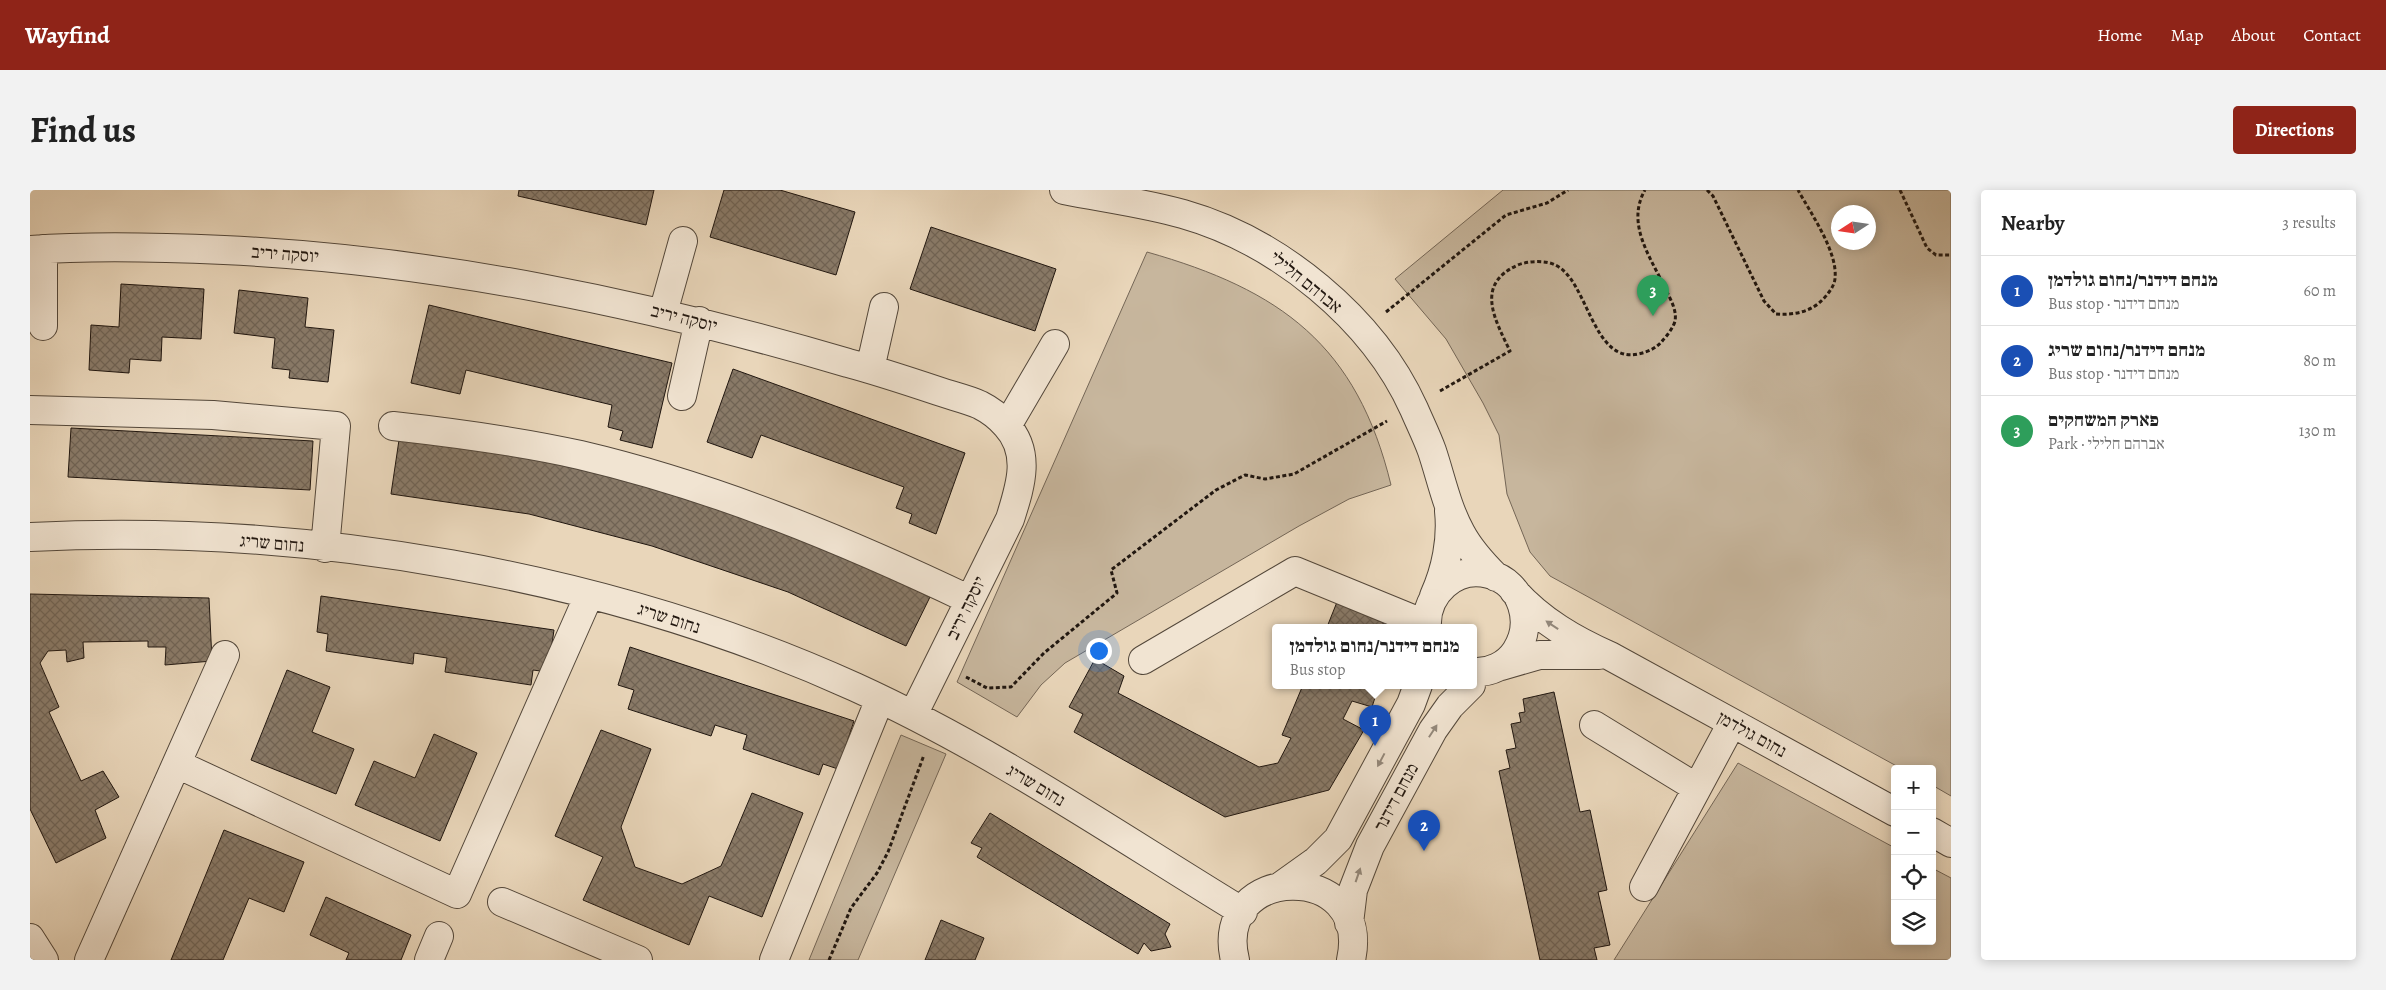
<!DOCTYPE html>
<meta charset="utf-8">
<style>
:root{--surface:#fff;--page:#f2f2f2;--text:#222;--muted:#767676;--line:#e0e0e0;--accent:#8f2418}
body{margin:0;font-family:Alegreya,"Frank Ruhl Libre",serif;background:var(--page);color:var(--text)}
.controls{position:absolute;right:15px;bottom:15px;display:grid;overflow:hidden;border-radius:5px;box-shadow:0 2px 12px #0003}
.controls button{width:45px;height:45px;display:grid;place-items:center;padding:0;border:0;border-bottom:1px solid var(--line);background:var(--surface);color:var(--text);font:25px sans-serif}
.compass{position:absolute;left:1801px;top:15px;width:45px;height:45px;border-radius:50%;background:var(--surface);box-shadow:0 2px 12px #0003;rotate:258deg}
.you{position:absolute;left:1068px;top:460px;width:18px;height:18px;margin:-12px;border:4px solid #fff;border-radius:50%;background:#1a73e8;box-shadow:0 0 0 8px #1a73e833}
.badge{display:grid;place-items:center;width:32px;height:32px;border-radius:50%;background:var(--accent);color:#fff;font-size:16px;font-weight:700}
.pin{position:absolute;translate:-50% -41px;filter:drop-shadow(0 1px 2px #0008)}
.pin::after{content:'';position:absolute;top:26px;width:18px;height:15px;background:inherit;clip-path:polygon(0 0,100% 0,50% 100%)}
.popup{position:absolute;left:1242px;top:434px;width:205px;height:65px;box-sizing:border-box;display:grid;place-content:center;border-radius:5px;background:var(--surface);filter:drop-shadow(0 1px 4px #0005);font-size:16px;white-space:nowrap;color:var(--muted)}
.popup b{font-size:19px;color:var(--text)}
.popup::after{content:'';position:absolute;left:50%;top:100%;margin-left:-10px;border:10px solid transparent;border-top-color:var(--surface)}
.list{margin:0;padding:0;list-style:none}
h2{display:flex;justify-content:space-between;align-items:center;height:65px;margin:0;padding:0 20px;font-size:21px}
h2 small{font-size:16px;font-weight:400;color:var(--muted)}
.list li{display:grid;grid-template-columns:32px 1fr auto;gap:15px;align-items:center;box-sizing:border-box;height:70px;padding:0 20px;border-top:1px solid var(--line)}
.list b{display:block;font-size:19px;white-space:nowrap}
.list p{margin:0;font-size:16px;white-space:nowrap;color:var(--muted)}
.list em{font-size:16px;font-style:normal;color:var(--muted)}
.icon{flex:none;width:28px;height:28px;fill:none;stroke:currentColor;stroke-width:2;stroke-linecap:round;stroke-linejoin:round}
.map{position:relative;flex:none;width:1921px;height:770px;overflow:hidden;border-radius:5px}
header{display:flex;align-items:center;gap:30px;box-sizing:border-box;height:70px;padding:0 25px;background:var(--accent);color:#fff}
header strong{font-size:24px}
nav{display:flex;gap:28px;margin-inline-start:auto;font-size:18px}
.intro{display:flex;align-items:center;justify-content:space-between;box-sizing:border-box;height:120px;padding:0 30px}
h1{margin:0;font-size:35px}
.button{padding:12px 22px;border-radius:5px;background:var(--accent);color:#fff;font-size:18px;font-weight:700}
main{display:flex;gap:30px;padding:0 30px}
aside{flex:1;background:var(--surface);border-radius:5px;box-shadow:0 2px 12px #0003}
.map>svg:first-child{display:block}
</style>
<header>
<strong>Wayfind</strong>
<nav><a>Home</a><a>Map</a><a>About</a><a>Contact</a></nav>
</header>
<div class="intro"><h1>Find us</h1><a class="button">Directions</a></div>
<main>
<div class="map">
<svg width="1921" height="770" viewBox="0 0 1921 770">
<defs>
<pattern id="building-cross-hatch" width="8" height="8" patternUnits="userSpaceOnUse" patternTransform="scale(1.25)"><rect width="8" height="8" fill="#897a68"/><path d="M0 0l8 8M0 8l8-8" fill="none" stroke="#706354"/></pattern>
</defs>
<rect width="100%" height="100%" fill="#e9d6ba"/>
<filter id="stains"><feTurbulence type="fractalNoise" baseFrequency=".004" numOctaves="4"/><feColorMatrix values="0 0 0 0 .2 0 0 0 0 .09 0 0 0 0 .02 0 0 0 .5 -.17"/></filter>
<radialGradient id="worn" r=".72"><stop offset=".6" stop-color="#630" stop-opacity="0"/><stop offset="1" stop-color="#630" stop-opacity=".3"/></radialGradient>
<path fill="#c7b69d" stroke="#746656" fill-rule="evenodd" d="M1473 0H1921V606L1902 595V579H1872L1520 386 1500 362 1477 304 1469 245 1453 213 1416 149 1365 89ZM1838 22V52H1808V22Z
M1117 62C1251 100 1327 155 1361 295L1319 309 1269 336 1035 473 1011 495 987 527 927 492Z
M871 545 916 564 828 770H779Z
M1708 573 1865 658V751H1902V678L1921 688V770H1584Z"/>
<path fill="url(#building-cross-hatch)" stroke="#211710" d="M489 0H624L616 35 488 6Z
M694 0H750L825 22 806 85 680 47Z
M901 37 1026 79 1005 141 880 99Z
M91 94 174 99 171 149 132 147 131 171 100 169 99 183 59 180 61 135 89 137Z
M209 100 278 108 275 137 304 140 298 192 259 188 260 180 242 178 245 148 204 143Z
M399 115 642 173 622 258 590 250 593 241 578 237 582 215 436 180 430 204 381 193Z
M703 179 935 263 906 344 879 333 882 324 866 318 874 297 731 245 722 268 677 252Z
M41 238 283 251 280 300 38 287Z
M369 250 513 269 633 298 777 348 900 407 876 456 758 402 622 356 499 324 361 304Z
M0 404 179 408 182 471 135 475 136 457H118V451L53 452 54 468 37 472 36 460 18 461 10 473 29 517 19 522 51 591 73 581 89 607 65 620 76 648 26 673 0 619Z
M291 406 524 440 518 482 503 480 501 495 415 482 417 468 384 463 383 474 296 461 298 444 287 442Z
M1307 412 1356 425 1353 434 1359 437H1297Z
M600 457 824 531 808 579 793 574 789 585 713 559 717 545 685 535 681 546 598 519 604 500 588 495Z
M1065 469 1094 486 1088 503 1229 577 1248 573 1261 548 1252 545 1273 495H1349L1342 517 1322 511 1313 529 1334 540 1299 600 1195 627 1044 542 1053 524 1039 517Z
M257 480 300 497 282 542 324 559 306 604 221 570Z
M1524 502 1550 622 1560 620 1577 700 1568 702 1580 755 1564 758 1567 770H1510L1469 581 1480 578 1476 560 1486 558 1481 534 1491 532 1489 523 1495 522 1493 509Z
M571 540 621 559 591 637 605 677 652 694 691 676 722 603 773 623 732 727 679 706 659 755 553 710 573 667 525 646Z
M404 544 447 563 410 651 325 615 344 571 385 588Z
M960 623 1140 734 1135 744 1141 757 1121 761 1114 753 1108 764 947 667 952 658 941 653Z
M194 640 274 672 254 722 219 708 193 770H141Z
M296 707 381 745 371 770H316L319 763 280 745Z
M911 730 954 748 945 770H895Z"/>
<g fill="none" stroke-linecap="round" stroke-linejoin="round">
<defs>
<path id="minor" d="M1034 0C1074 8 1114 13 1153 24 1248 51 1343 128 1384 219 1390 233 1397 247 1402 261 1411 288 1417 318 1431 343 1440 360 1453 374 1466 387
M13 59V136
M0 60C64 55 130 57 194 60 407 70 614 113 818 173 848 181 878 191 908 201 922 206 937 209 950 215 960 220 969 227 976 235 1002 263 990 297 980 329L883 525
M633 123 653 51
M840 179 854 117
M652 206 669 131
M0 220 183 225 306 236 295 358
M363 236C426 243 488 251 550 265 686 297 814 350 940 410
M977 236 1025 154
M0 347C273 333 576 384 825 497 961 559 1085 644 1213 722
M1484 401C1511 431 1544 450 1580 466L1865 622
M1404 406C1416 380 1422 349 1419 321
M1397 437C1395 404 1425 375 1459 384 1493 393 1504 433 1486 461 1477 475 1460 483 1444 482
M1113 470 1265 381 1397 435
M1471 476 1509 465H1569
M1564 535 1667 598
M147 574 427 704 559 405
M1902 642 1921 653
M1251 696 1286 671 1308 649 1381 514 1388 495
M1614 697 1702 533
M472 712 608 770
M1319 733 1323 700 1340 656 1403 540 1420 516 1441 495
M0 748 14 770
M59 770 195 465
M399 770 409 746
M744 770 850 509
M1205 770C1181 673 1343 669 1321 770"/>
</defs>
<use href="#minor" stroke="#53473a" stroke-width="30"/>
<path stroke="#211710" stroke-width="3" stroke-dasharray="4 2.5" stroke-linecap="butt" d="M1677 0 1683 6 1734 111 1746 124C1761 125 1777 123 1789 113 1796 107 1805 96 1805 88 1808 62 1780 22 1768 0
M1870 0 1897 58 1906 65H1921
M1356 122 1476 25 1517 13 1538 0
M1410 201 1480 161C1464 128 1445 94 1488 75 1497 71 1516 70 1525 75 1558 89 1562 174 1608 164 1618 162 1627 158 1633 150 1637 146 1644 136 1645 131 1647 121 1641 110 1637 102 1622 69 1595 35 1615 0
M936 487 957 498 981 497 1014 463 1087 403 1081 380 1186 300 1215 285 1235 289 1264 284 1357 231
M799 770 821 718 847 683 858 662 894 565"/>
<use href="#minor" stroke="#f1e4d2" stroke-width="28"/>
</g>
<defs><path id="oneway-solid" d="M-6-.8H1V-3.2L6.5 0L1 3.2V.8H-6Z" transform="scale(1.25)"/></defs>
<g fill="#93887b">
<use href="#oneway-solid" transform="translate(1522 435) rotate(-146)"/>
<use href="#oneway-solid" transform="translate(1403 541) rotate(-57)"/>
<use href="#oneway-solid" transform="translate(1351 570) rotate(118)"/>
<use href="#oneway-solid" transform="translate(1328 685) rotate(-71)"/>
</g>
<g text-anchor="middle" stroke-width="4.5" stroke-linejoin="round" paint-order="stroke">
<g font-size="18" fill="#211710" stroke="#f1e4d2">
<text transform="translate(255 64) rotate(4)" y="6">יוסקה יריב</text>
<text transform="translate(1276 92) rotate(39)" y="6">אברהם חלילי</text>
<text transform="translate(654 128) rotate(14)" y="6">יוסקה יריב</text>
<text transform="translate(242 353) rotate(5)" y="6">נחום שריג</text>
<text transform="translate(936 418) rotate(-64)" y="6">יוסקה יריב</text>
<text transform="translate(639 428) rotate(18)" y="6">נחום שריג</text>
<text transform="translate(1722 544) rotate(29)" y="6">נחום גולדמן</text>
<text transform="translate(1006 595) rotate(31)" y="6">נחום שריג</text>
<text transform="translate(1366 607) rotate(-62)" y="6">מנחם דידנר</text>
</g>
</g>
<rect width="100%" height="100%" filter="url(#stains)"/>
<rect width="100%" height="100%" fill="url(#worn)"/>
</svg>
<div class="controls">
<button>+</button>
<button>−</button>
<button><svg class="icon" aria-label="locate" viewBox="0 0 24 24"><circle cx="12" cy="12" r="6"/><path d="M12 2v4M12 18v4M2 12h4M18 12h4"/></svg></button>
<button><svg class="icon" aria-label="layers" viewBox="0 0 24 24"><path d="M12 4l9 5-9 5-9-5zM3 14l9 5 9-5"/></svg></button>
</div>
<svg class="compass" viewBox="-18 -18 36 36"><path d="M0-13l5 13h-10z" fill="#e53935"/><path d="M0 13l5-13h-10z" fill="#767676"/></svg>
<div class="you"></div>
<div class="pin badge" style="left:1345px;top:556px;background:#1a4fb4">1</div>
<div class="popup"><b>מנחם דידנר/נחום גולדמן</b>Bus stop</div>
<div class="pin badge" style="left:1394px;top:661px;background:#1a4fb4">2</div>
<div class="pin badge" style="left:1623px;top:126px;background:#2e9e5b">3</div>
</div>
<aside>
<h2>Nearby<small>3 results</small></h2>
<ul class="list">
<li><span class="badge" style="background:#1a4fb4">1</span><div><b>מנחם דידנר/נחום גולדמן</b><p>Bus stop · מנחם דידנר</p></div><em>60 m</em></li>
<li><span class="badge" style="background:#1a4fb4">2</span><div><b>מנחם דידנר/נחום שריג</b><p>Bus stop · מנחם דידנר</p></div><em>80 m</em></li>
<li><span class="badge" style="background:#2e9e5b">3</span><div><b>פארק המשחקים</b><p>Park · אברהם חלילי</p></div><em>130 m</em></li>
</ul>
</aside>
</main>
